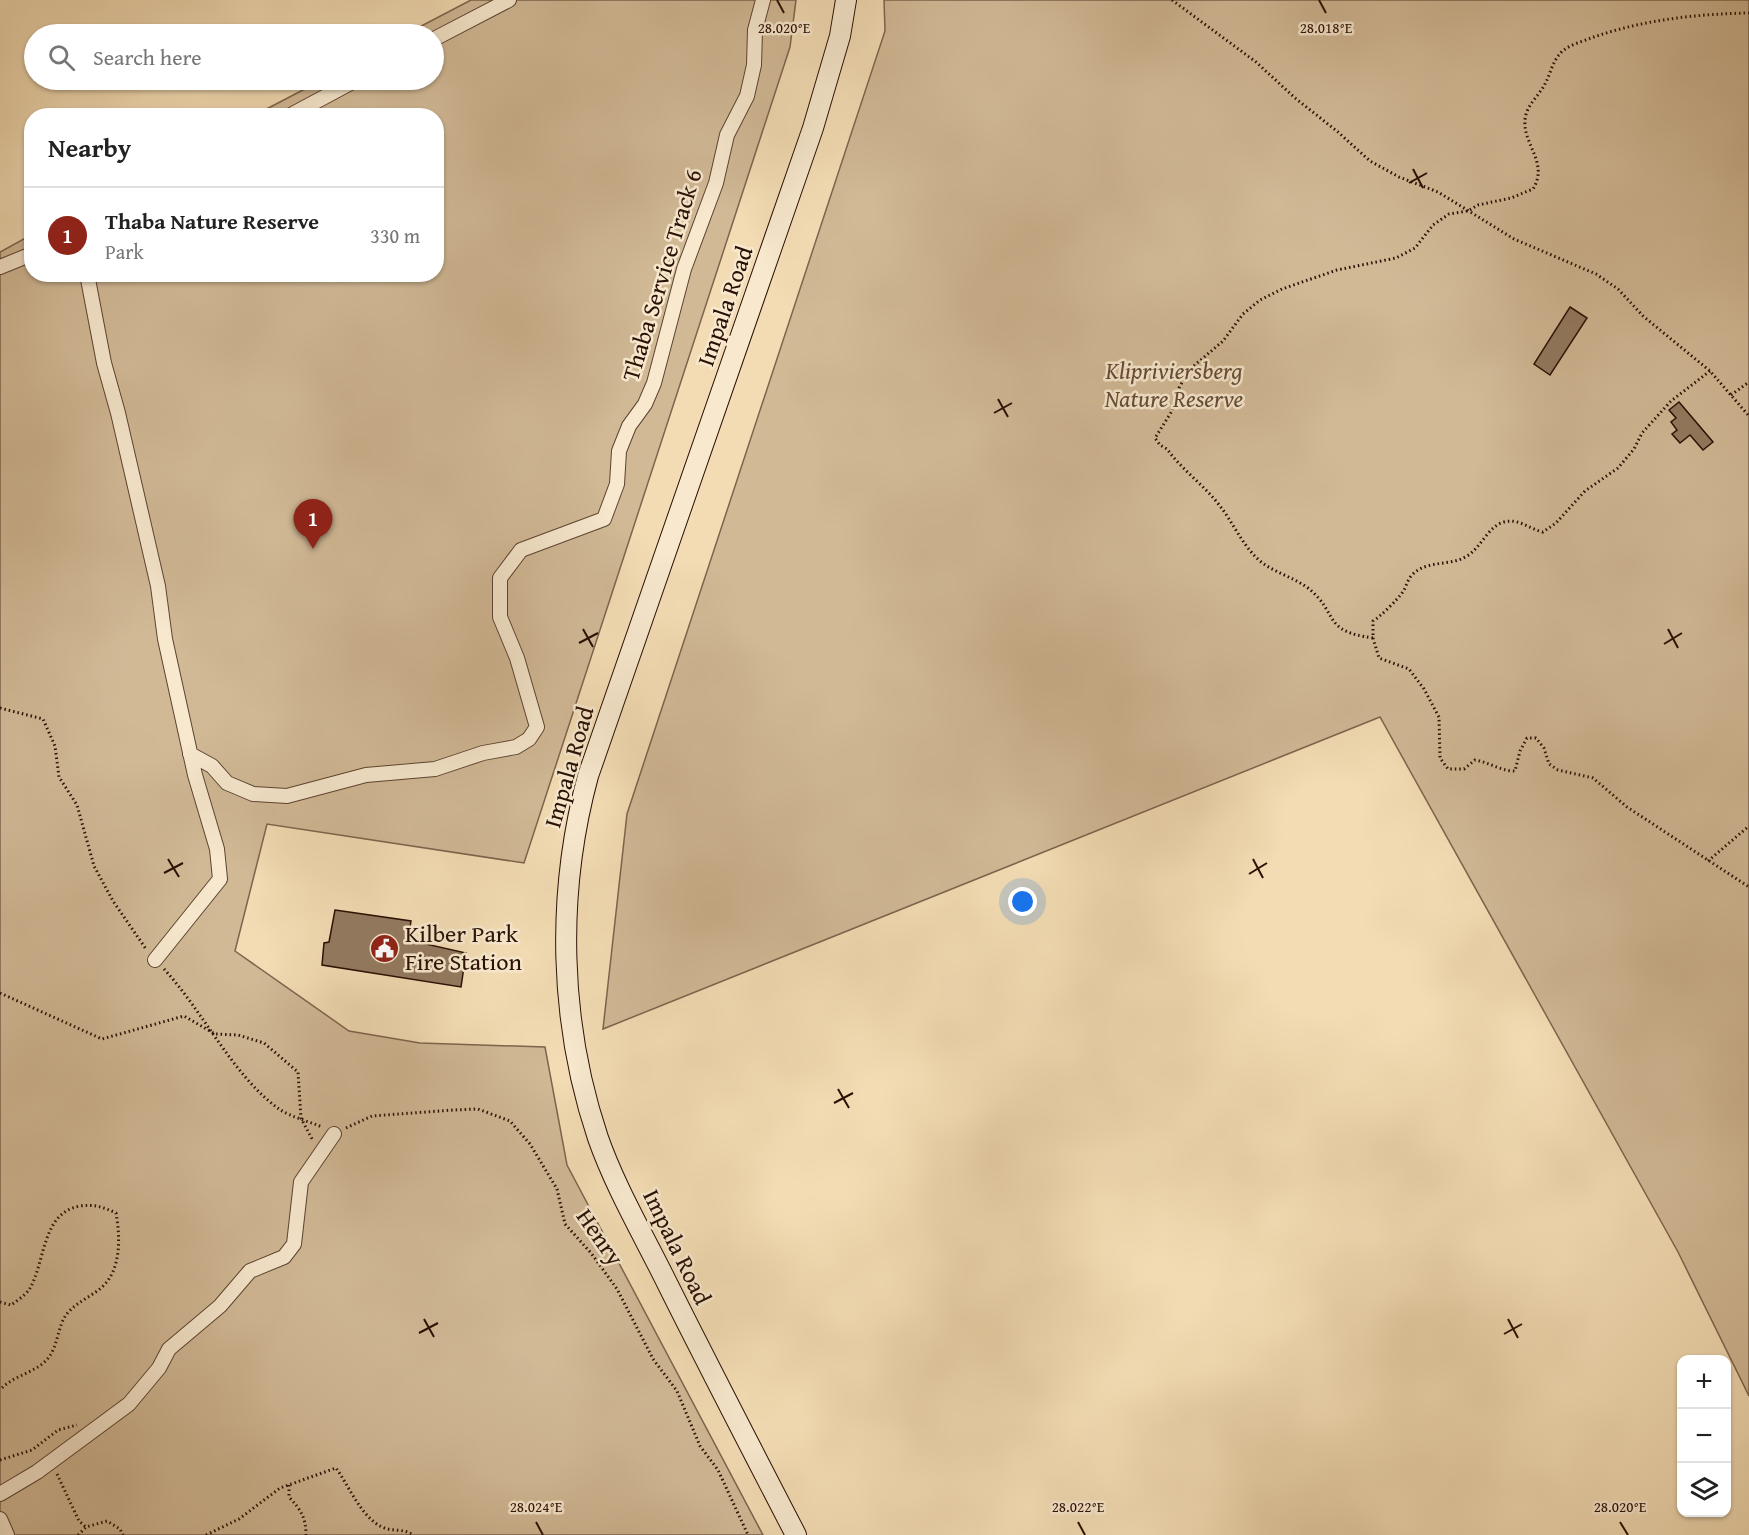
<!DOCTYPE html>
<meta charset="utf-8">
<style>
:root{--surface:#fff;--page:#f2f2f2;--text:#222;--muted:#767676;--line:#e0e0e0;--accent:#8f2418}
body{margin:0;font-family:"Gentium Book Plus",serif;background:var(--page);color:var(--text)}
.controls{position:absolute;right:18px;bottom:18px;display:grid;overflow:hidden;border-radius:12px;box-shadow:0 2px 4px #0004}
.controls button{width:54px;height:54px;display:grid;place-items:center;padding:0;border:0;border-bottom:2px solid var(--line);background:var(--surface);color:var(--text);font:30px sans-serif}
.you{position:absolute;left:1023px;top:902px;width:21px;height:21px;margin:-15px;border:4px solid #fff;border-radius:50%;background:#1a73e8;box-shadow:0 0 0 9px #1a73e833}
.badge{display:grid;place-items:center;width:39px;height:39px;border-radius:50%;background:var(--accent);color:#fff;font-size:20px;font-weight:700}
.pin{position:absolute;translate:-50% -50px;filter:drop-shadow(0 2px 3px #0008)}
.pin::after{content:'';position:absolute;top:32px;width:21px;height:18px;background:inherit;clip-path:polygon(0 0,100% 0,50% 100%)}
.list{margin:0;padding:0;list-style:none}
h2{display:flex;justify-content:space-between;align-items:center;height:78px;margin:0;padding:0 24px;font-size:26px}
h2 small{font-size:20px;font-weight:400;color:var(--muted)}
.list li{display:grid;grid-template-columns:39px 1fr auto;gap:18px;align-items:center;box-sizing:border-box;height:96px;padding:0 24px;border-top:2px solid var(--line)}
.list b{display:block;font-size:22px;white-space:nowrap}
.list p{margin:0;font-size:20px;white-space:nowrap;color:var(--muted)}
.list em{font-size:20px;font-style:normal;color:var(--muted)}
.icon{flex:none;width:33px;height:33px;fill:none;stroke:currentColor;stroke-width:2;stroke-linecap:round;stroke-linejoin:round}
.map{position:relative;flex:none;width:1749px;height:1535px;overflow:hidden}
.search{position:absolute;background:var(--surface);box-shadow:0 2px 4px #0004;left:24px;top:24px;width:420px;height:66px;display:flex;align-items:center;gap:15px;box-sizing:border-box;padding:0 21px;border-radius:33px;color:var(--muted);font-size:22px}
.panel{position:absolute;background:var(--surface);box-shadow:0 2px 4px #0004;left:24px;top:108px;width:420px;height:174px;border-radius:24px}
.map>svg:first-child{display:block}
</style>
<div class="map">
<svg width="1749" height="1535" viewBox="0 0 1749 1535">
<rect width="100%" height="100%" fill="#f3dcb4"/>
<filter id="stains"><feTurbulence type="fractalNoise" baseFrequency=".00333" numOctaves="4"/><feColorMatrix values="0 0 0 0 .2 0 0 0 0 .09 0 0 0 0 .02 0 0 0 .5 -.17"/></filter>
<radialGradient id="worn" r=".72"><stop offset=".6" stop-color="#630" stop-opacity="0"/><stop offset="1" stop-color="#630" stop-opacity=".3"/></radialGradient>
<path fill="#d1b996" stroke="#7e644d" stroke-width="1.5" d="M471 0H796L790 47 524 863 267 824 235 951 349 1031 420 1043 545 1047 567 1165 763 1535H0V252L31 235 32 274H436V116L255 115 322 80H434V34H406Z
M884 0H1749V1396L1678 1252 1380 717 603 1029 627 814 885 31Z"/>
<path fill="#937a60" stroke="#2a1004" stroke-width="1.5" d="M1570 307 1587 318 1550 375 1534 364Z
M1679 402 1713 442 1703 450 1690 435 1680 443 1672 434 1677 430 1671 422 1676 418 1669 410Z
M335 910 411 921 408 940 466 953 461 987 322 965 324 943 329 942Z"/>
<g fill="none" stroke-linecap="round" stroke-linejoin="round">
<defs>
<path id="street" d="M434 39 509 0
M289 116 356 80
M0 267 32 254
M87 274 104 363 118 413 158 586 165 639 195 775 217 849 220 879 155 960
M190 754 212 766 227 783 253 794 287 796 366 775 435 769 483 753 516 747 529 739 537 727 517 658 500 617V578L521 550 604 519 617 484 619 451 629 426 645 404 654 383 684 269 716 183 727 135 747 96 754 65 755 30 763 0
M0 1494 37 1472 129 1404 159 1368 169 1349 220 1306 250 1271 284 1257 294 1244 301 1182 334 1134
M0 1519 7 1535"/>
<path id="secondary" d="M796 1535C753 1452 710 1369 668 1285 644 1236 616 1189 598 1138 559 1022 556 894 588 776L813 128 840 36 846 0"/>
</defs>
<use href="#street" stroke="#5c4330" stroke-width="16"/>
<use href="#secondary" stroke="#2a1004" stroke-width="22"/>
<path stroke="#2a1004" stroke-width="3" stroke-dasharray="1.5 3" stroke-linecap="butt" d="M1172 0 1256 62 1295 98 1338 132 1370 161 1399 177 1438 192 1514 239 1596 274 1618 289 1643 316 1710 371 1749 416
M1710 371 1671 401 1642 433 1634 449 1618 468 1585 491 1556 523 1543 532C1529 529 1519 518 1504 522 1488 526 1481 548 1467 556 1450 567 1426 559 1411 576 1407 581 1406 588 1402 593 1398 599 1380 617 1373 621V638L1379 658 1409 669 1424 689 1439 717 1440 758 1448 769H1464L1475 760C1489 762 1500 771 1515 771L1520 751 1527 738H1536L1544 748 1549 764 1558 770 1593 778 1627 807 1749 887
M1731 395 1749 382
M1373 638C1321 631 1340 614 1308 588 1293 577 1275 573 1260 561 1242 545 1234 524 1220 506 1204 485 1182 470 1167 449L1160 445 1155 438 1172 411 1179 388 1189 370 1223 341 1243 314 1260 300 1282 289 1337 270 1396 258 1415 248 1433 225 1449 214 1468 211 1478 205 1511 198 1533 189C1549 163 1523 145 1525 120 1526 105 1539 96 1545 84 1550 75 1552 63 1559 55 1565 46 1581 42 1591 38 1642 20 1695 14 1749 13
M0 708 43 719 55 746 59 777 77 805 94 866 113 901 146 949
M1708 861 1749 826
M164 969C203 1011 233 1076 279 1109 291 1117 308 1121 322 1127
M0 993 102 1039 184 1016 215 1034 238 1035 264 1043 298 1072 301 1118 312 1139
M346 1128 372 1116 453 1110 478 1109 510 1121 530 1144 557 1189 565 1224 591 1253 617 1289 653 1359 677 1391 700 1446 718 1470 748 1535
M0 1302 11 1305C17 1301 25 1295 29 1290 46 1262 41 1213 80 1206 94 1204 103 1207 116 1213 120 1235 122 1269 102 1287 91 1297 76 1302 66 1315 58 1326 58 1345 49 1357 37 1373 13 1375 0 1390
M0 1460 32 1450 58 1430 77 1425
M57 1474 79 1521 86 1527
M289 1485V1497C301 1510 306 1518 306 1535
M78 1535 86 1527 107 1521 120 1529 123 1535
M206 1535 239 1519 280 1488 336 1468C349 1486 361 1517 382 1527 392 1532 404 1528 413 1535"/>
<use href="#street" stroke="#f7e8ce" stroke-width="14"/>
<use href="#secondary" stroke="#f7e8ce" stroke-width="20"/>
</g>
<path fill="none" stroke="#2a1004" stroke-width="2" d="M777 0 784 13M1319 0 1326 13M1413 169 1423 188M1409 183 1427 173M998 399 1008 417M994 413 1012 403M583 629 593 647M1668 629 1678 648M579 643 598 633M1664 644 1682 633M168 859 179 877M1253 859 1263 878M164 873 183 863M1249 874 1267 863M838 1089 849 1108M834 1103 853 1093M424 1319 434 1337M1508 1319 1518 1338M419 1333 438 1323M1504 1334 1522 1324M536 1522 543 1535M1078 1522 1085 1535M1620 1522 1628 1535"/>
<defs>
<symbol id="civic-disc" viewBox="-11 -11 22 22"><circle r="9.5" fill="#8f2418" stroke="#f7e8ce"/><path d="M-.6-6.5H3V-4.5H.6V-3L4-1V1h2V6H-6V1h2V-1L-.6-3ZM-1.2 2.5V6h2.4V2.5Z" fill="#fff"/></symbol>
</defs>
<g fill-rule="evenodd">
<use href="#civic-disc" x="368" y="932" width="33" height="33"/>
</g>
<g text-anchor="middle" stroke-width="5" stroke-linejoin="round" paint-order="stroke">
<g font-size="24" fill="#2a1004" stroke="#f7e8ce">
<text transform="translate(662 275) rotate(-73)" y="8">Thaba Service Track 6</text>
<text transform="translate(725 306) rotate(-71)" y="8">Impala Road</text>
<text transform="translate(569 767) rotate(-74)" y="8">Impala Road</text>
<text transform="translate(600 1237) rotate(55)" y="8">Henry</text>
<text transform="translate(677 1247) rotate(64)" y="8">Impala Road</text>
</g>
<g font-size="24" font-style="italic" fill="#644b37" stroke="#f7e8ce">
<text x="1174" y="379">Klipriviersberg<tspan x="1174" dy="28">Nature Reserve</tspan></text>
</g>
<g font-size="24" fill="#2a1004" stroke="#f7e8ce" text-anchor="start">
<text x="405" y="942">Kilber Park<tspan x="405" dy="28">Fire Station</tspan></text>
</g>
</g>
<g font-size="15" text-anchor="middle" fill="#2a1004" stroke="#f7e8ce" stroke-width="5" stroke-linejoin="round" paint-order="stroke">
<text x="784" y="33">28.020°E</text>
<text x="1326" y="33">28.018°E</text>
<text x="536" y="1512">28.024°E</text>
<text x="1078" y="1512">28.022°E</text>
<text x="1620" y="1512">28.020°E</text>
</g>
<rect width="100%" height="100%" filter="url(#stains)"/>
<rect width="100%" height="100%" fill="url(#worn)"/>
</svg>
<div class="controls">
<button>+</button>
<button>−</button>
<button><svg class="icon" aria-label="layers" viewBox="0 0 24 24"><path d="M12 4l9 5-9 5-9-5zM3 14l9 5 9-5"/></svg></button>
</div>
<div class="you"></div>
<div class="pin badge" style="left:313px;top:549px">1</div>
<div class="search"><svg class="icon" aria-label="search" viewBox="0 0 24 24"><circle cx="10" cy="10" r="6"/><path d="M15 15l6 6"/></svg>Search here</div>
<section class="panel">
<h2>Nearby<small></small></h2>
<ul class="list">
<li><span class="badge">1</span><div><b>Thaba Nature Reserve</b><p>Park</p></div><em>330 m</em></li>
</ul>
</section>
</div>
